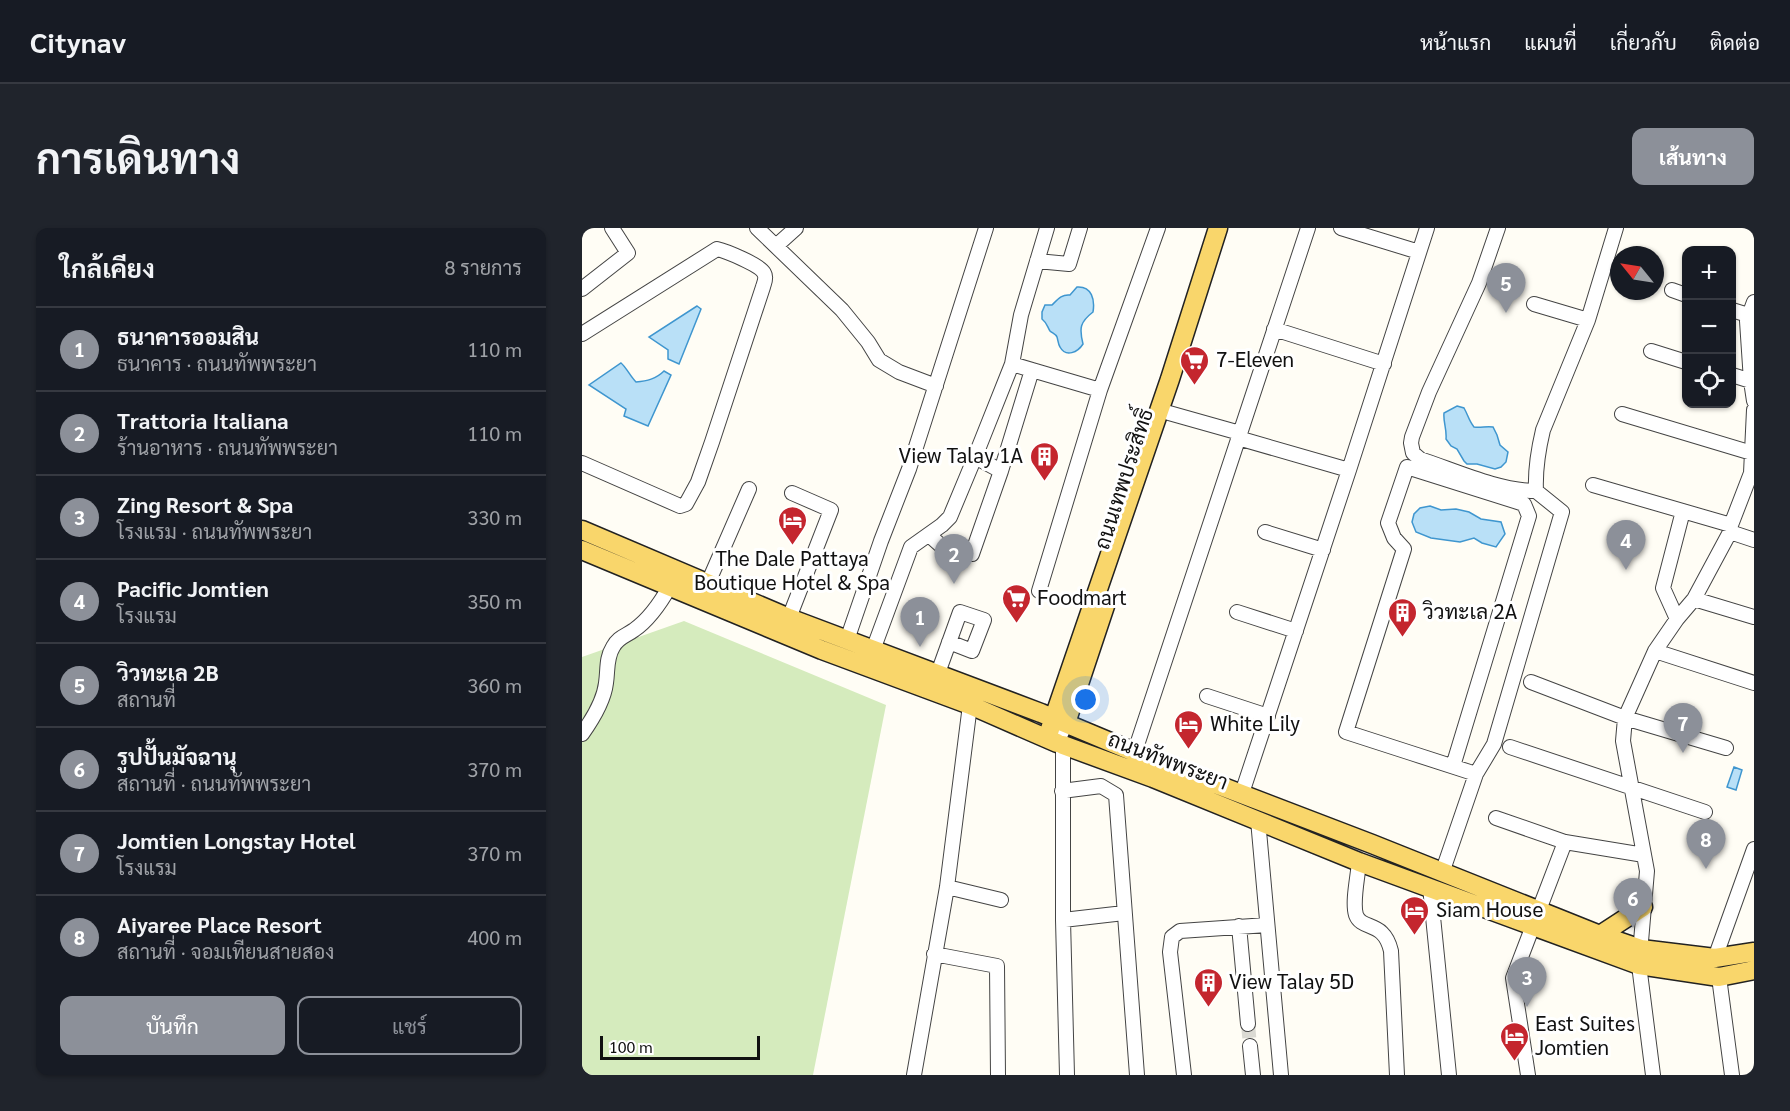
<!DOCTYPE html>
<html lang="th">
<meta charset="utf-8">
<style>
:root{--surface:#171b24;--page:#20242c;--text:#f1f3f6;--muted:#9ea1a6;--line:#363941;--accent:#8c9099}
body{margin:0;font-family:Georgia,Sarabun,serif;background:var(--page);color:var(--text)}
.controls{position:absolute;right:18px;top:18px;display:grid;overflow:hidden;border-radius:12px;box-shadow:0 2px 4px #0004}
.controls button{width:54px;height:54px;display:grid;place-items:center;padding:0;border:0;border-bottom:2px solid var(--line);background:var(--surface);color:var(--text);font:30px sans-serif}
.compass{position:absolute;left:1028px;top:18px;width:54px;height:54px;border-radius:50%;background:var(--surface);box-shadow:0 2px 4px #0004;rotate:300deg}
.scale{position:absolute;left:18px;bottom:15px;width:160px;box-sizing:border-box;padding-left:6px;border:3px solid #111;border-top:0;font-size:16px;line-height:21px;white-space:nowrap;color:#111;-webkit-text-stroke:4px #fff;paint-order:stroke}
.you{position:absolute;left:504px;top:472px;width:21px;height:21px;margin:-15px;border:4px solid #fff;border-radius:50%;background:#1a73e8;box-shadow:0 0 0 9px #1a73e833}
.badge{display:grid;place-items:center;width:39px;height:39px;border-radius:50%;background:var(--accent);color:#fff;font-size:20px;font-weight:700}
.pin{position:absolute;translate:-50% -50px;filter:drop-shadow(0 2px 3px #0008)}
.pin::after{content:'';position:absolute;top:32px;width:21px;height:18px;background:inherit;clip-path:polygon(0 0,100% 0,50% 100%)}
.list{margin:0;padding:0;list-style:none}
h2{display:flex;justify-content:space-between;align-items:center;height:78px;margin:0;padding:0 24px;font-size:26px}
h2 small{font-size:20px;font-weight:400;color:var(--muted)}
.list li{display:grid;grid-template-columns:39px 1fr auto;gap:18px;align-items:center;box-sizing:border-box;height:84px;padding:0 24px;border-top:2px solid var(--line)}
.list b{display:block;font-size:22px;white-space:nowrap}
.list p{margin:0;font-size:20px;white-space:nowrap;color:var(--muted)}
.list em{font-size:20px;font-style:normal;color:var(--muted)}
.actions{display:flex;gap:12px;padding:18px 24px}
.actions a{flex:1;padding:14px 0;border:2px solid var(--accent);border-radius:12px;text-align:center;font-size:21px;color:var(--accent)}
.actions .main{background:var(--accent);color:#fff}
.icon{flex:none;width:33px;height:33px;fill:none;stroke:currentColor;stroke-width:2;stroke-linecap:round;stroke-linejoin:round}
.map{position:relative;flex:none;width:1172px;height:847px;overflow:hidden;border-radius:12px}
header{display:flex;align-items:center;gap:36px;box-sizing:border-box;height:84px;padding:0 30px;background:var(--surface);border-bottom:2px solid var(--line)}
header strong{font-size:28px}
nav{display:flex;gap:33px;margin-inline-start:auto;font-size:21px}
.intro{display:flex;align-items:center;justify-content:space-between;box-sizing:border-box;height:144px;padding:0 36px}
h1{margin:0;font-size:42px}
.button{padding:15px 27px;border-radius:12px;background:var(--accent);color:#fff;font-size:21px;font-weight:700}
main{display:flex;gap:36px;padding:0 36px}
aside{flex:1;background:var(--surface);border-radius:12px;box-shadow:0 2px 4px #0004}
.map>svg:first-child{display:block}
</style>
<header>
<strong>Citynav</strong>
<nav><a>หน้าแรก</a><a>แผนที่</a><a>เกี่ยวกับ</a><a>ติดต่อ</a></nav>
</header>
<div class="intro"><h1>การเดินทาง</h1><a class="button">เส้นทาง</a></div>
<main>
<aside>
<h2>ใกล้เคียง<small>8 รายการ</small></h2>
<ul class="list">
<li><span class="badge">1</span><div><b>ธนาคารออมสิน</b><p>ธนาคาร · ถนนทัพพระยา</p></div><em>110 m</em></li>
<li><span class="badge">2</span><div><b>Trattoria Italiana</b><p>ร้านอาหาร · ถนนทัพพระยา</p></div><em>110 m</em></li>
<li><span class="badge">3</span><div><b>Zing Resort &amp; Spa</b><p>โรงแรม · ถนนทัพพระยา</p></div><em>330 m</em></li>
<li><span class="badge">4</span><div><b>Pacific Jomtien</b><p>โรงแรม</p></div><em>350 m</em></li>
<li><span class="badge">5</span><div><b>วิวทะเล 2B</b><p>สถานที่</p></div><em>360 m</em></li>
<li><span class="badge">6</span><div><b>รูปปั้นมัจฉานุ</b><p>สถานที่ · ถนนทัพพระยา</p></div><em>370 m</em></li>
<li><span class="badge">7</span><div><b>Jomtien Longstay Hotel</b><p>โรงแรม</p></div><em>370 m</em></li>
<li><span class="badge">8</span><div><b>Aiyaree Place Resort</b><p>สถานที่ · จอมเทียนสายสอง</p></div><em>400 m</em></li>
</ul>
<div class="actions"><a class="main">บันทึก</a><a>แชร์</a></div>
</aside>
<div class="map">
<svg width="1172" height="847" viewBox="0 0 1172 847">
<rect width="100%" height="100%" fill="#fffdf5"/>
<path fill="#d5ebbd" d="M102 393 304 477 231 847H0V429Z"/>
<path fill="#b9e0f7" stroke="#3f96cf" stroke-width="1.5" d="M495 59C510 58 513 72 511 84 498 94 497 100 501 116 496 124 484 130 478 119 476 116 476 112 475 109 474 106 470 105 468 103 465 98 465 95 460 91V84L463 77H470C476 71 480 66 488 67Z
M115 78 119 81 97 136 86 131V122L67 109Z
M39 135C44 139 48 148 54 154 65 153 74 151 82 143L89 147 66 198 42 188 44 181 7 157Z
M875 178 882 180C886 187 887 193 892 199 899 200 904 198 911 199L915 207 918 217 926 224 924 234 919 239 913 241 895 236H885L882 233 875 221 869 218 864 211C865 201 861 194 862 185Z
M848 278 859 282 874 281 887 284 899 291 919 294 923 306 914 319 900 315 892 310 878 314 849 310 834 304 830 294 832 286 838 280Z
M1152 539 1160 542 1154 562 1145 559Z"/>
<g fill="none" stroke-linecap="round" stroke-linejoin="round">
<path stroke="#dbdad3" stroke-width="14" stroke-dasharray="14 7" stroke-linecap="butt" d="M666 796 668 818"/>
<defs>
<path id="minor" d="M175 0 260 82 286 114 297 132 317 144 354 158
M759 0 837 24
M916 0 897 55 847 164 830 209 829 215 831 225 838 231C874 243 917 263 954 263
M194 18 214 0
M455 33 487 36 498 0
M0 61 46 25 30 0
M1090 62 1104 67
M1172 74 1165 93 1169 153 1172 173
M952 76 1006 92
M1150 82 1166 87
M692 101 802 136
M0 106 135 21C144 23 178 37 182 45 185 50 182 55 181 59L130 214 116 254 104 276 98 278 0 235
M1069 123 1104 134
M450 142 518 162
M1150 147 1169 153
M587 185 658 205
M1040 186 1170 225
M656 210 767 242
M393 229 419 243
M1011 257 1149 297
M683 304 741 322
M1148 304 1172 312
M347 307 365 323 390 326 419 243 450 142 430 136
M126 355 167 261
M457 363 518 162 576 0
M1112 371 1172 389
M655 384 714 403
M207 390 249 282 210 265
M1095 391 1081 360 1101 283
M265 412 299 313 327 241 404 0
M291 422 329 319 360 297 368 289 393 229 430 136 439 87 465 0
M1073 423 1172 455
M356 445 378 384 402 392 390 423 367 414
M949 454 1043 490 1144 520
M625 468 686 488
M484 495 475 515 481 517V692L485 847
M0 506C10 492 22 472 24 455 26 442 24 430 31 419 36 409 44 408 52 402 68 391 79 374 88 358
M928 519 1123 584
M553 523 726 0
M871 538 947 288 942 276 825 239 806 295 812 310 822 321 764 504C807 518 851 532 894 546
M480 563 519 558 534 567 555 847
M660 565 767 242 845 0
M914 590 983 614 1062 627
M676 592 699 847
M777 634C776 648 770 674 774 687 780 703 802 692 809 723L815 847
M860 645 894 546 912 516 980 284 954 263C953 242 956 223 961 202L1006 92 1034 0
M365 659 419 672
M848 659 867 847
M481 692 542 685
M657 698 666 796
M352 726 415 738 416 847
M1133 730 1172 621
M1137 749 1150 847
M668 818 671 847
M332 847 365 659 388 477
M602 847 588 724 590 709 598 703 685 697
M946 847 931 750 983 614
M1071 847 1057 737 1065 643 1041 513 1043 490 1073 423 1095 391 1112 371 1148 304 1149 297 1169 245 1172 182"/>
<path id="major" d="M0 302 207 390 459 485 576 534 790 616 1018 707 1059 721 1133 730 1172 724
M0 322 240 422 388 477 475 515
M484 495 523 378
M465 510 588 151 636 0
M481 517 571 550 777 634 1057 737 1137 749 1172 742
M1018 707 1061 679"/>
</defs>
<use href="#minor" stroke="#444" stroke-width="16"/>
<use href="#major" stroke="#222" stroke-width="21"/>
<use href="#minor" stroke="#fff" stroke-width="14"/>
<use href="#major" stroke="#f9d66b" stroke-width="18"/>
</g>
<defs>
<symbol id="supermarket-pin" viewBox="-11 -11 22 30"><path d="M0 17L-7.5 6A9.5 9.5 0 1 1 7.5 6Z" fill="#c4262e" stroke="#fff"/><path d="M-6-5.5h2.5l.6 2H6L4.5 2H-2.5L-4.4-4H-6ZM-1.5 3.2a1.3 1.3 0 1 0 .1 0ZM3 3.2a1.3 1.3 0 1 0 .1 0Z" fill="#fff"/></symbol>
<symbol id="building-pin" viewBox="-11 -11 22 30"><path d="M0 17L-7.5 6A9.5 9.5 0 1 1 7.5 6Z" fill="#c4262e" stroke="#fff"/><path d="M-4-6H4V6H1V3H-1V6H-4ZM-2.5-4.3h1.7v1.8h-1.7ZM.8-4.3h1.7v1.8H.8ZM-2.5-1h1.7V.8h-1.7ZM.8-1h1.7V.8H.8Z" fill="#fff"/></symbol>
<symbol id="hotel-pin" viewBox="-11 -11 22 30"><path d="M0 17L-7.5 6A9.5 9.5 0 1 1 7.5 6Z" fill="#c4262e" stroke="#fff"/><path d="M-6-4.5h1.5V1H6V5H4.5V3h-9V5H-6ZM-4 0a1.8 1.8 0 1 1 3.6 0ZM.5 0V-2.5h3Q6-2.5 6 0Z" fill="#fff"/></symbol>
</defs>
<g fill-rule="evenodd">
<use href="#supermarket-pin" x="596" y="116" width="33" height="45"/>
<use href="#building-pin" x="446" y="212" width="33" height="45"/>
<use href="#hotel-pin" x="194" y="276" width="33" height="45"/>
<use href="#supermarket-pin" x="418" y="354" width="33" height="45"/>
<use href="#building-pin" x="804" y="368" width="33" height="45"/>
<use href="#hotel-pin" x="590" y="480" width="33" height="45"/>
<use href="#hotel-pin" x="816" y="666" width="33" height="45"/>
<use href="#building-pin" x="610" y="738" width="33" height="45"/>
<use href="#hotel-pin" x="916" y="792" width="33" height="45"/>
</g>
<g text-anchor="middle" stroke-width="6" stroke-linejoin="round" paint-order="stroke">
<g font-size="21" fill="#111" stroke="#fff" text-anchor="start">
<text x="634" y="139">7-Eleven</text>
<text x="441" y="235" text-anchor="end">View Talay 1A</text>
<text x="210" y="338" text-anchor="middle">The Dale Pattaya<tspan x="210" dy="24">Boutique Hotel &amp; Spa</tspan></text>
<text x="455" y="377">Foodmart</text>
<text x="841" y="391">วิวทะเล 2A</text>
<text x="628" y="503">White Lily</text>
<text x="854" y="689">Siam House</text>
<text x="647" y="761">View Talay 5D</text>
<text x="953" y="803">East Suites<tspan x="953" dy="24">Jomtien</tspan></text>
</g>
<g font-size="21" fill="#111" stroke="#fff">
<text transform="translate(542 251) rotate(-72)" y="7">ถนนเทพประสิทธิ์</text>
<text transform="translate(586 533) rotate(21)" y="7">ถนนทัพพระยา</text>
</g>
</g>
</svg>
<div class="controls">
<button>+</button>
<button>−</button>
<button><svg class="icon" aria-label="locate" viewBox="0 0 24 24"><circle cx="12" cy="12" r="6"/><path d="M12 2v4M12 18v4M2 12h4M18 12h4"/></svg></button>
</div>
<svg class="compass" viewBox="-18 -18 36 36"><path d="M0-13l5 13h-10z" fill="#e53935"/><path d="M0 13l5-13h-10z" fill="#9ea1a6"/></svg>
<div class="scale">100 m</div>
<div class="you"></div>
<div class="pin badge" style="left:338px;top:419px">1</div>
<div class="pin badge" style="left:372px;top:356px">2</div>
<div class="pin badge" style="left:945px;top:779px">3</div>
<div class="pin badge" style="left:1044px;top:342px">4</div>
<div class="pin badge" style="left:924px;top:85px">5</div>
<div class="pin badge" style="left:1051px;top:700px">6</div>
<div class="pin badge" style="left:1101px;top:525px">7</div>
<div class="pin badge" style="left:1124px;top:641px">8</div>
</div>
</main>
